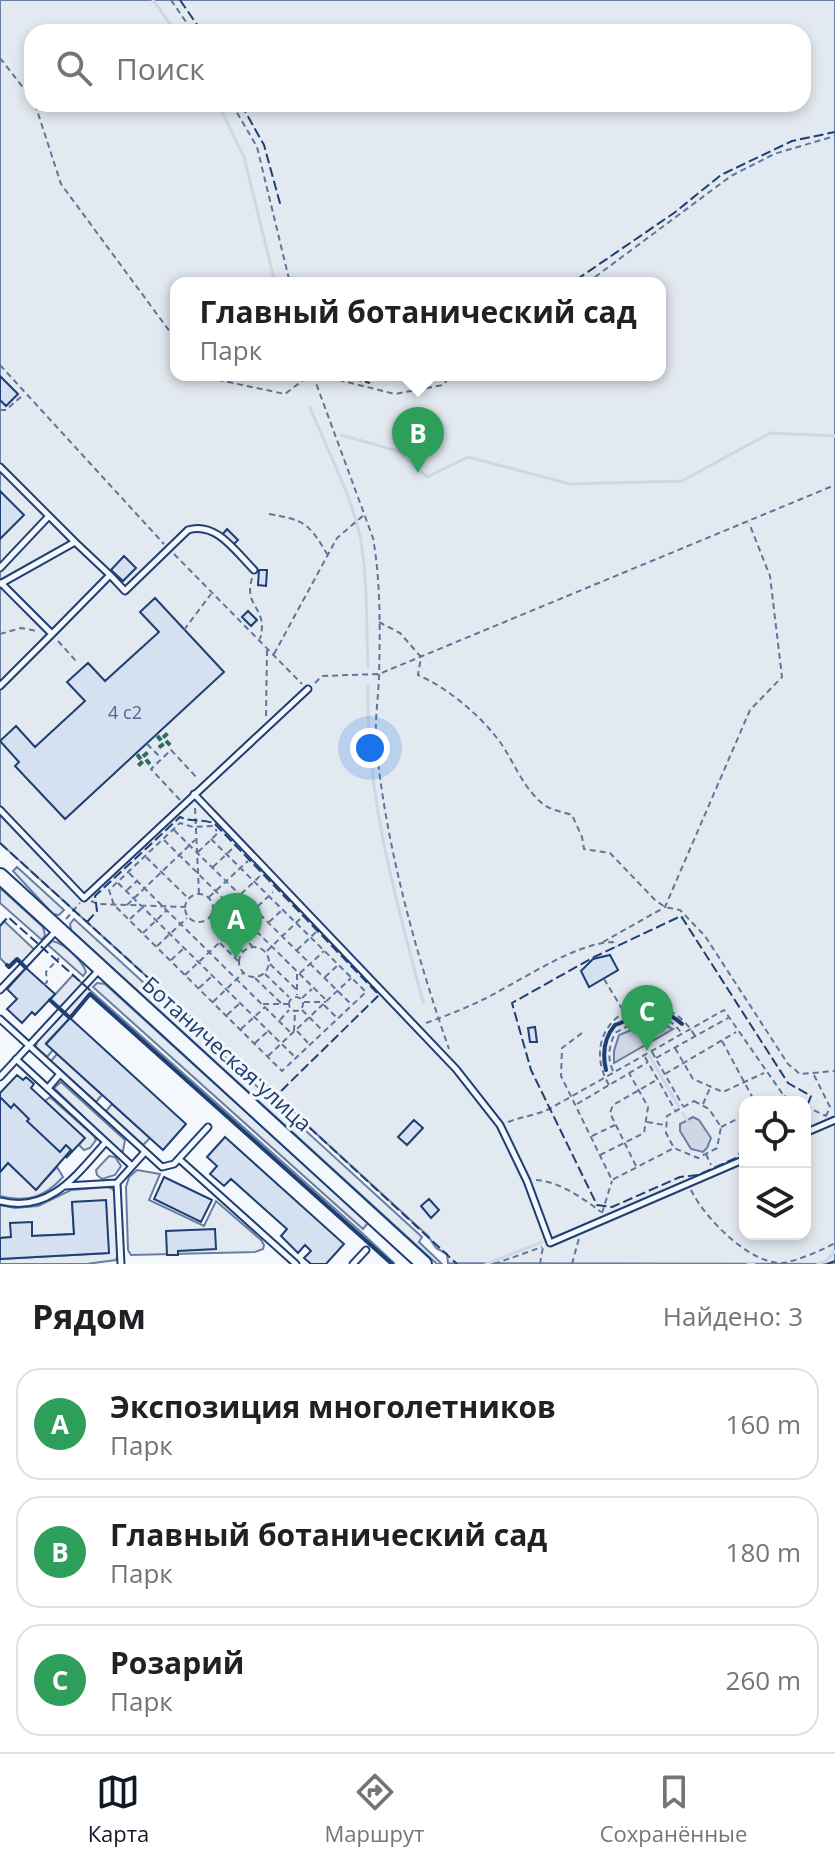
<!DOCTYPE html>
<html lang="ru">
<meta charset="utf-8">
<style>
:root{--surface:#fff;--page:#f6f6f6;--text:#202124;--muted:#757577;--line:#e0e0e0;--accent:#111827}
body{margin:0;font-family:"Open Sans",sans-serif;background:var(--page);color:var(--text)}
.controls{position:absolute;right:24px;bottom:24px;display:grid;overflow:hidden;border-radius:16px;box-shadow:0 4px 12px #0003}
.controls button{width:72px;height:72px;display:grid;place-items:center;padding:0;border:0;border-bottom:2px solid var(--line);background:var(--surface);color:var(--text);font:40px sans-serif}
.you{position:absolute;left:370px;top:748px;width:28px;height:28px;margin:-20px;border:6px solid #fff;border-radius:50%;background:#1a73e8;box-shadow:0 0 0 12px #1a73e833}
.badge{display:grid;place-items:center;width:52px;height:52px;border-radius:50%;background:var(--accent);color:#fff;font-size:26px;font-weight:700}
.pin{position:absolute;translate:-50% -66px;filter:drop-shadow(0 2px 4px #0008)}
.pin::after{content:'';position:absolute;top:42px;width:28px;height:24px;background:inherit;clip-path:polygon(0 0,100% 0,50% 100%)}
.popup{position:absolute;left:170px;top:277px;width:496px;height:104px;box-sizing:border-box;display:grid;place-content:center;border-radius:16px;background:var(--surface);filter:drop-shadow(0 2px 6px #0005);font-size:26px;white-space:nowrap;color:var(--muted)}
.popup b{font-size:30px;color:var(--text)}
.popup::after{content:'';position:absolute;left:50%;top:100%;margin-left:-16px;border:16px solid transparent;border-top-color:var(--surface)}
.list{margin:0;padding:0;list-style:none}
h2{display:flex;justify-content:space-between;align-items:center;height:104px;margin:0;padding:0 32px;font-size:34px}
h2 small{font-size:26px;font-weight:400;color:var(--muted)}
.list li{display:grid;grid-template-columns:52px 1fr auto;gap:24px;align-items:center;box-sizing:border-box;height:112px;margin:0 16px 16px;padding:0 16px;border:2px solid var(--line);border-radius:24px}
.list b{display:block;font-size:30px;white-space:nowrap}
.list p{margin:0;font-size:26px;white-space:nowrap;color:var(--muted)}
.list em{font-size:26px;font-style:normal;color:var(--muted)}
.icon{flex:none;width:44px;height:44px;fill:none;stroke:currentColor;stroke-width:2;stroke-linecap:round;stroke-linejoin:round}
.map{position:relative;flex:none;width:835px;height:1264px;overflow:hidden}
.search{position:absolute;background:var(--surface);box-shadow:0 4px 12px #0003;left:24px;right:24px;top:24px;height:88px;display:flex;align-items:center;gap:20px;box-sizing:border-box;padding:0 28px;border-radius:24px;color:var(--muted);font-size:30px}
.sheet{height:488px;background:var(--surface)}
nav{display:flex;justify-content:space-around;align-items:center;box-sizing:border-box;height:112px;border-top:2px solid var(--line);background:var(--surface);font-size:22px;color:var(--muted)}
nav a{display:grid;justify-items:center;gap:4px}
nav .on{color:var(--accent)}
.map>svg:first-child{display:block}
</style>
<div class="map">
<svg width="835" height="1264" viewBox="0 0 835 1264">
<rect width="100%" height="100%" fill="#f4f7fb"/>
<path fill="#e3e9f0" stroke="#687fa3" stroke-width="2" fill-rule="evenodd" d="M0 0H835V1264L448 1263 447 1254 436 1248 428 1236 310 1128 277 1095 0 843ZM32 32H803V104H32ZM176 283H660V375H176ZM745 1102H805V1234H745Z
M17 867 64 910 59 915 53 914 13 871Z
M0 888 43 927 45 935 42 940 0 903Z
M74 919 422 1237 419 1242 442 1264H437L71 930 70 924Z
M52 941C64 943 82 960 86 972L83 976 48 945Z
M97 983 105 984 368 1223 363 1229 93 987Z
M92 992 361 1232 394 1263 392 1264 90 994Z
M63 1012 70 1018 46 1043 53 1050 47 1057 36 1047 37 1041Z
M57 1054 102 1095 96 1102 51 1061Z
M61 1082 125 1140 123 1151 120 1152 54 1088Z
M50 1097 94 1136 96 1140 90 1148 84 1150 79 1145 84 1138 45 1101Z
M112 1104 150 1138 143 1145 106 1111Z
M109 1156 115 1157 121 1166 115 1175 102 1179 97 1175 96 1170Z
M8 1163 36 1189 57 1167 63 1177C45 1197 27 1203 0 1196V1172Z
M137 1170 160 1174 149 1200 204 1226 216 1201 261 1240 264 1245 263 1249 255 1252 131 1255 128 1250 126 1187 129 1177Z
M107 1187 113 1189 115 1195 118 1253 116 1260 86 1264H0V1259L108 1253 106 1201 72 1202 74 1234 32 1236V1223L11 1237 0 1238V1205L15 1208 38 1206 71 1190Z"/>
<path fill="#e3e8f0" stroke="#687fa3" stroke-width="2" d="M4 921 39 954 26 968 17 959 9 967 0 958V926Z
M73 975 92 992 70 1018 50 1000Z"/>
<path fill="#cfd7e4" stroke="#687fa3" stroke-width="2" d="M643 1020H655L673 1029 614 1063V1051L619 1035 632 1030Z
M693 1117 699 1120 711 1138 707 1148 703 1152 691 1149 680 1131V1124Z"/>
<g fill="none" stroke-linecap="round" stroke-linejoin="round">
<path stroke="#cfd7e4" stroke-width="3" d="M153 0 176 32
M218 104 244 157 275 283
M310 408C327 449 350 492 360 536 368 578 366 624 368 667
M341 435 398 451 427 477 468 457 570 484 682 481 770 433 835 436
M368 687C366 797 395 896 423 1002
M650 1057 679 1107
M683 1113 687 1120
M833 1117 835 1116
M805 1130 826 1121
M739 1159 745 1156
M557 1236 591 1223
M486 1264 542 1242
M748 1264H754
M818 1264 826 1261 835 1251"/>
</g>
<path fill="#d5e0f0" stroke="#1d3f73" stroke-width="2" d="M0 376 18 394 6 406 0 400Z
M0 491 24 515 0 539Z
M227 529 238 540 233 545 222 535Z
M124 556 136 568 123 581 111 570Z
M259 570H267L266 586 258 585Z
M155 598 224 672 65 819 15 766 19 762 0 741 16 726 35 747 85 701 67 682 88 663 105 681 159 632 140 612Z
M248 611 257 620 251 626 242 617Z
M610 955 618 970 589 987 581 971 593 959Z
M26 968 55 994 35 1015 32 1012 22 1023 7 1009 17 999 7 989Z
M70 1018 186 1124 163 1150 46 1044Z
M535 1027 537 1042H530L528 1028Z
M17 1075 23 1080 26 1077 34 1084 31 1088 85 1138 66 1158 71 1150 66 1145 60 1152 27 1121 29 1119 14 1104 11 1108 0 1097V1093Z
M0 1097 11 1108 14 1104 29 1119 27 1121 60 1152 66 1145 71 1150 36 1190 8 1163 0 1172Z
M414 1120 423 1128 407 1145 398 1137Z
M225 1137 344 1244 326 1264H311L304 1258 311 1251 305 1245 298 1253 281 1236 287 1229 231 1179 224 1186 210 1174 217 1166 207 1157Z
M164 1177 212 1200 201 1222 154 1199Z
M429 1199 439 1210 431 1218 421 1206Z
M106 1200 109 1253 0 1259V1238L11 1237 10 1223 32 1222V1236L74 1234 72 1202Z
M215 1229 216 1249 178 1251V1255H167L166 1231Z"/>
<g fill="none" stroke-linecap="round" stroke-linejoin="round">
<defs>
<path id="lane" d="M0 467 75 542 0 584
M75 542 110 575
M0 568 49 516
M52 634 110 575 125 591 188 530C216 521 236 552 254 570
M0 686 52 634 1 583
M194 794 456 1069 500 1125 527 1181 550 1243 745 1159
M0 810 84 898 308 689
M0 990 57 930
M0 1019 162 1167 174 1164 208 1127
M16 1059 132 1166
M0 1077 100 969
M48 1088 60 1074
M805 1133 835 1120
M179 1159 296 1264
M117 1183 121 1264
M65 1186 117 1183 145 1152
M0 1201C50 1214 77 1174 106 1142
M353 1264 366 1250"/>
<path id="secondary" d="M0 876 424 1264"/>
</defs>
<use href="#lane" stroke="#1d3f73" stroke-width="9"/>
<use href="#secondary" stroke="#1d3f73" stroke-width="18"/>
<path stroke="#5e769c" stroke-width="2" stroke-dasharray="6 4" stroke-linecap="butt" d="M171 0 193 32
M0 58 32 99
M35 104 61 184 176 340
M232 104 257 147 290 283
M587 283 731 176 774 154 835 136
M0 365 164 544
M209 375 214 379 285 394 310 375
M313 375 373 538C381 583 380 633 379 678 378 699 375 720 376 740 384 839 416 955 449 1049
M319 375 395 394 443 385 451 375
M0 410H6L24 394
M269 514C304 520 309 523 327 554
M174 554 302 684
M252 578C243 609 269 606 260 639
M379 622 400 633 421 657 418 675C448 688 481 716 500 742 514 762 523 788 543 804 550 810 563 812 572 815L582 837 584 849 610 853 655 900 665 907 680 910 705 936 788 1064 800 1074 835 1071
M184 630 211 594
M0 634 21 628 37 631
M58 641 76 661
M274 654 337 538 365 514
M315 683 322 676 379 674 835 485
M266 716 267 650
M147 744 161 758
M180 800 151 769 171 750 198 779
M195 808 199 894
M174 830 352 1005
M211 839 366 992 282 1071 114 905 109 890 180 823 193 827 212 826 217 831
M164 840 327 1001
M198 852 219 832
M146 857 187 897
M213 867 234 847
M129 873 292 1034
M118 883 296 1058
M127 890 137 881
M241 894 260 876
M185 908a14 14 0 1 1 28 0a14 14 0 1 1-28 0Z
M209 897 248 861
M91 901 98 904 185 907
M127 905 195 840
M66 919 80 903
M130 919 143 907
M210 919 242 951
M269 922 282 910
M235 929 253 947
M143 933 167 910
M603 942 665 907 750 710 782 677 770 576 749 523
M220 943 238 961
M157 946 187 918
M239 962a15 15 0 1 1 30 0a15 15 0 1 1-30 0Z
M297 950 316 932
M267 951 302 917
M171 960 184 948
M270 964 297 990
M300 973 324 951
M265 974 289 997
M297 974V995
M185 975 273 892
M325 977 338 965
M255 978 282 1004
M604 979 624 1012
M44 985 47 982 46 972 59 958
M199 988 212 976
M289 1004a7 7 0 1 1 14 0a7 7 0 1 1-14 0Z
M302 998 312 989
M213 1002 243 973
M304 1002H326
M263 1004H288
M324 1005 337 1018
M302 1010 323 1031
M227 1015 240 1003
M280 1020 289 1010
M426 1023C443 1017 461 1010 478 1002 515 985 573 943 613 942L616 947
M241 1029 265 1007
M294 1031 295 1013
M297 1031 309 1044
M582 1033 562 1048 561 1076 612 1180 674 1148
M722 1041 755 1102
M255 1043 268 1031
M675 1048 693 1079 723 1092 764 1073
M652 1052 683 1106
M268 1056 351 978
M645 1057 675 1110
M656 1058 728 1018
M613 1071C607 1058 609 1046 615 1033L635 1022 641 1015C659 1014 672 1019 682 1034
M665 1074 736 1032
M814 1075 830 1107 826 1116
M609 1085C572 1021 658 972 695 1036
M784 1096 797 1102
M694 1101 709 1109 721 1127 717 1148 698 1158 674 1148 666 1133 667 1116Z
M577 1104 648 1062
M703 1104 710 1088
M805 1106 826 1116
M508 1122C523 1116 538 1115 551 1108L724 1010 784 1096 771 1102
M647 1122 665 1125
M721 1127 745 1115
M592 1136 615 1125
M706 1154 711 1165
M600 1155 644 1133 648 1107 629 1073
M636 1166 610 1113 613 1105 658 1079
M536 1180C558 1181 583 1198 601 1212
M691 1190C704 1217 749 1264 782 1263 794 1262 823 1250 835 1243
M602 1213 612 1181
M494 1264 542 1247
M540 1264 543 1247
M572 1264 579 1238"/>
<use href="#lane" stroke="#f4f7fb" stroke-width="5"/>
<use href="#secondary" stroke="#f4f7fb" stroke-width="14"/>
<path stroke="#2c6c60" stroke-width="6" stroke-dasharray="4 6" stroke-linecap="butt" d="M164 734 170 741 163 748 157 740Z
M144 753 150 760 143 766 136 759Z"/>
<path stroke="#1d3f73" stroke-width="2" stroke-dasharray="10 4" stroke-linecap="butt" d="M180 0 202 32
M241 104 264 145 281 207
M576 280 674 213 721 175 792 141 835 132
M338 375 370 383
M0 843 277 1095 310 1128 457 1264
M87 922 97 911 95 896 180 817C192 823 204 818 215 824L379 995 277 1095
M0 926 8 917 92 992 90 994
M745 1147 736 1158 698 1175 680 1177 612 1207 597 1205 531 1070 512 1003 594 957 681 916 788 1083 811 1096 805 1111
M827 1264 835 1261"/>
<path stroke="#1d3f73" stroke-width="4" d="M7 965 9 967 17 959 26 968
M50 1000 70 1018 90 994 392 1264
M606 1070C602 1053 604 1038 615 1025 626 1022 630 1017 639 1011 652 1003 672 1015 682 1024"/>
</g>
<g text-anchor="middle" stroke-width="6" stroke-linejoin="round" paint-order="stroke">
<g font-size="18" fill="#4b6792">
<text x="125" y="719">4 с2</text>
</g>
<g font-size="22" fill="#1d3f73" stroke="#f4f7fb">
<text transform="translate(227 1054) rotate(42)" y="8">Ботаническая улица</text>
</g>
</g>
</svg>
<div class="controls">
<button><svg class="icon" aria-label="locate" viewBox="0 0 24 24"><circle cx="12" cy="12" r="6"/><path d="M12 2v4M12 18v4M2 12h4M18 12h4"/></svg></button>
<button><svg class="icon" aria-label="layers" viewBox="0 0 24 24"><path d="M12 4l9 5-9 5-9-5zM3 14l9 5 9-5"/></svg></button>
</div>
<div class="you"></div>
<div class="pin badge" style="left:236px;top:959px;background:#2e9e5b">A</div>
<div class="pin badge" style="left:418px;top:473px;background:#2e9e5b">B</div>
<div class="popup"><b>Главный ботанический сад</b>Парк</div>
<div class="pin badge" style="left:647px;top:1051px;background:#2e9e5b">C</div>
<div class="search"><svg class="icon" aria-label="search" viewBox="0 0 24 24"><circle cx="10" cy="10" r="6"/><path d="M15 15l6 6"/></svg>Поиск</div>
</div>
<section class="sheet">
<h2>Рядом<small>Найдено: 3</small></h2>
<ul class="list">
<li><span class="badge" style="background:#2e9e5b">A</span><div><b>Экспозиция многолетников</b><p>Парк</p></div><em>160 m</em></li>
<li><span class="badge" style="background:#2e9e5b">B</span><div><b>Главный ботанический сад</b><p>Парк</p></div><em>180 m</em></li>
<li><span class="badge" style="background:#2e9e5b">C</span><div><b>Розарий</b><p>Парк</p></div><em>260 m</em></li>
</ul>
</section>
<nav>
<a class="on"><svg class="icon" aria-label="map" viewBox="0 0 24 24"><path d="M3 6l6-2 6 2 6-2v14l-6 2-6-2-6 2zM9 4v14M15 6v14"/></svg>Карта</a>
<a><svg class="icon" aria-label="directions" viewBox="0 0 24 24"><path d="M12 3l9 9-9 9-9-9zM9 14v-3h6M13 9l2 2-2 2"/></svg>Маршрут</a>
<a><svg class="icon" aria-label="saved" viewBox="0 0 24 24"><path d="M7 4h10v16l-5-4-5 4z"/></svg>Сохранённые</a>
</nav>
